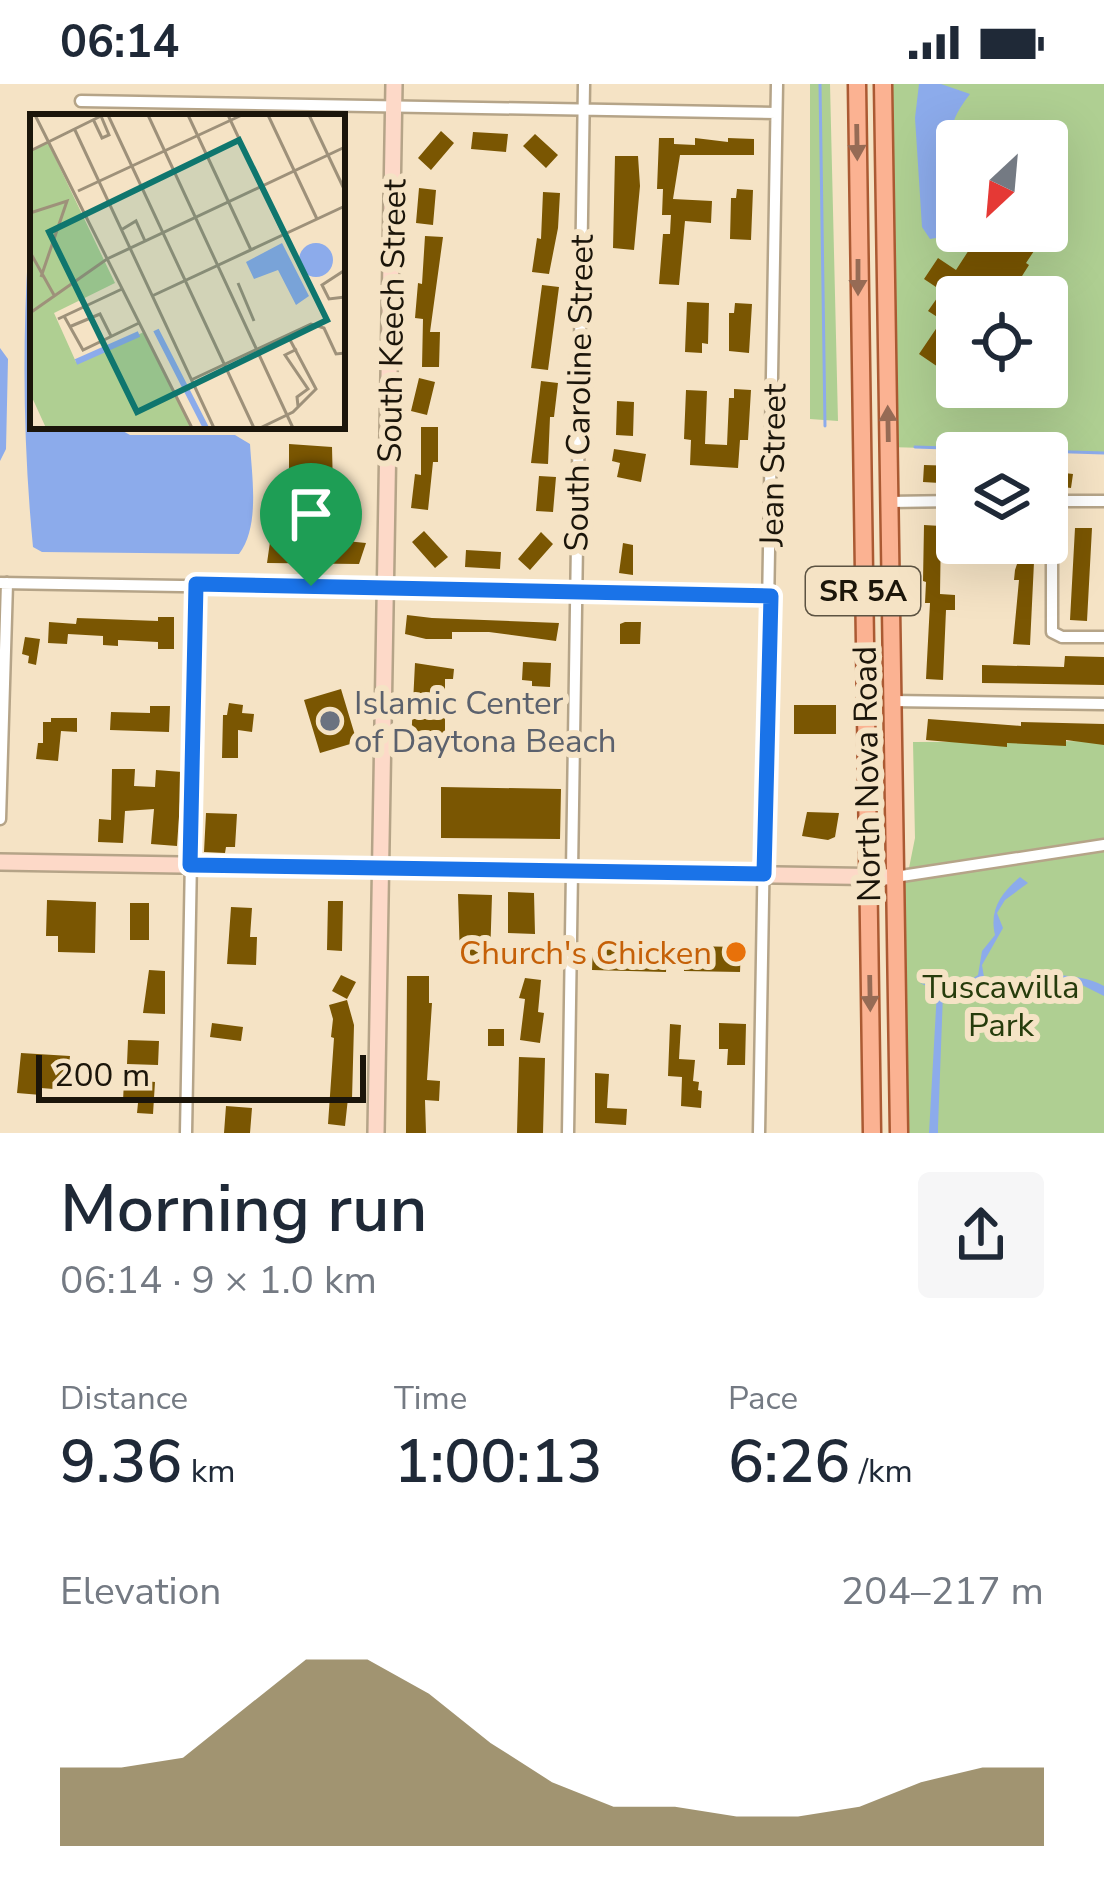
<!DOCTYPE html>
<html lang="en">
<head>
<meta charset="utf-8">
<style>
	body { margin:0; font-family:"Nunito Sans",sans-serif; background:#f6f6f7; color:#1f2937; height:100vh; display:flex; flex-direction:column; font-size:45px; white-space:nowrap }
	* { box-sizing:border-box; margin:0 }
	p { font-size:39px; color:#747a83 }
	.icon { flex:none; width:66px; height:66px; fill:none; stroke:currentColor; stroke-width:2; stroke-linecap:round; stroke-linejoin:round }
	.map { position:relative; height:1049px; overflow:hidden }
	.panel { display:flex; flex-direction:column; background:#fff; flex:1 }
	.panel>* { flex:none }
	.needle { width:78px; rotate:206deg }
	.fabs { position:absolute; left:936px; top:36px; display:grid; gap:24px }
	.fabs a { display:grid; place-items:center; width:132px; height:132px; border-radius:12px; background:#fff; box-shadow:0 12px 48px #0002; font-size:60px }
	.scale { position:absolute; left:36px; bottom:30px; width:330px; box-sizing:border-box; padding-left:12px; border:6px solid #1b150a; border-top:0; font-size:33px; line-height:42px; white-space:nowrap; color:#1b150a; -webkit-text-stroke:9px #f5e3c5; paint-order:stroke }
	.pin { position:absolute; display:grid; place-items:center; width:102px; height:102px; color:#fff; margin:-123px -51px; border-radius:50% 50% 50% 0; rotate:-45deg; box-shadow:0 0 12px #0007 }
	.pin .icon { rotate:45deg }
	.round { display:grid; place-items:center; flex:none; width:126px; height:126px; border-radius:12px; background:#f6f6f7 }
	.overview { display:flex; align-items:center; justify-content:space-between; height:204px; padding:0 60px }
	h1 { font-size:66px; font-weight:600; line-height:90px }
	.figures { display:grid; grid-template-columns:repeat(3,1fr); gap:18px; height:204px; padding:12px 60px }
	.figures div { display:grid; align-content:center }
	.figures b { font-size:60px; font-weight:600 }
	.figures small { font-size:33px; font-weight:400 }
	.figures p { font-size:33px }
	.chart { height:336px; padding:24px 60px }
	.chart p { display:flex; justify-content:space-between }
	.chart svg { width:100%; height:216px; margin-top:12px; fill:#7a6736; opacity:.7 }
	.status { display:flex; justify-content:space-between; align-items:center; height:84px; padding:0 60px; background:#fff; direction:ltr }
	.status svg { height:33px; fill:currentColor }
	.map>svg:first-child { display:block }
	.green { fill:#afcf92; fill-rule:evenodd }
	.water { fill:#8cabeb }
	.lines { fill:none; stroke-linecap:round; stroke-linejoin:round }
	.stream { stroke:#8cabeb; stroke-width:3 }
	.building { fill:#7a5602 }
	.street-casing { stroke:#b5a488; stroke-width:15 }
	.secondary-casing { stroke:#b5a488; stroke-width:20 }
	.primary-casing { stroke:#ab5a33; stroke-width:21 }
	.street { stroke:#fff; stroke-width:10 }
	.secondary { stroke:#fdd9c8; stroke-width:15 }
	.primary { stroke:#fbb292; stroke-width:16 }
	.oneway { fill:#966b55 }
	.route-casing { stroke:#fff; stroke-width:24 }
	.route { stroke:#1a73e8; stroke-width:15 }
	.worship-dot { fill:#6b7280; stroke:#f5e3c5; stroke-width:4.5 }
	.food-dot { fill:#e8710a; stroke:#f5e3c5; stroke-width:4.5 }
	.labels { text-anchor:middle; stroke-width:12; stroke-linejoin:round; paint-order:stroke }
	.shield { fill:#f5e3c5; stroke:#5c5342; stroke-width:3 }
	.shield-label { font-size:30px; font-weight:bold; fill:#1b150a }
	.street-label { font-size:33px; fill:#1b150a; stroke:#f5e3c5 }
	.worship-label { font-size:33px; fill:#5b616d; stroke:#f5e3c5; text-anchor:start }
	.food-label { font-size:33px; fill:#c56008; stroke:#f5e3c5; text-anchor:end }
	.park-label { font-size:33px; fill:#263c0c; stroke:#f5e3c5 }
	.inset-river { fill:none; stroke:#8cabeb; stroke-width:6 }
	.inset-road { fill:none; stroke:#9e917a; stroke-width:3 }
	.view { fill:#0f766e; fill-opacity:0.15; stroke:#0f766e; stroke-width:6 }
	.inset-edge { fill:none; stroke:#1b150a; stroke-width:6 }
</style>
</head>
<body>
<div class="status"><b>06:14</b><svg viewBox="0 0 49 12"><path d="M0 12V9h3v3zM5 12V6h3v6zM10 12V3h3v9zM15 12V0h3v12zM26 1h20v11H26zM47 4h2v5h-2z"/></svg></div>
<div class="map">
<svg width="1104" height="1049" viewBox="0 0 1104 1049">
	<rect width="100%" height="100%" fill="#f5e3c5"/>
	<path class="green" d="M810,0h20l8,337 -28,-2z
		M883,0h221v369l-216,-6zM957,57h90v90h-90zM957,213h90v90h-90z
		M1104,657v98l-195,29 6,-30 -2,-96z
		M1104,761v288h-205l-4,-256z"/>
	<path class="water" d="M919,0h22l29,10c-27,35 -15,37 -13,74 1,21 -1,40 0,61l-9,7 -18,3 -8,-12 -7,-109z
		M33,151v191h81l16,9h105l15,9c2,33 10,83 -11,110l-197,-2 -9,-5c-10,-104 -11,-205 -4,-310z
		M0,264l8,11 -2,90 -6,12z
		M1020,793l8,6 -23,17 -8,13 6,15 -21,37 2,12c40,8 76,-13 120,9v10l-26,-13 -39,-2 -31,6 -31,-1 -34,8 -5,133v6h-9l8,-142 -17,-8c25,5 36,8 58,-8l4,-24 13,-16c-6,-25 6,-42 25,-58z"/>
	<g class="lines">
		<path class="stream" d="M820,0l5,342
			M915,363l189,6"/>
	</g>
	<path class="building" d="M441,47l13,12 -23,27 -13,-12z
		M473,48l35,2 -2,18 -35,-3z
		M535,50l23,21 -12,13 -23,-22z
		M659,54h15v6l21,1v-7l33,4v-4l26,1v16h-74l-7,44 39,2 -1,22 -26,-2 -6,64 -20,-1 4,-50h7l1,-19h-9l1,-26h-6z
		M615,72h23l2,30 -6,64 -21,-2z
		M419,104l17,2 -3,35 -17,-2z
		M737,105l16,1 -2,50 -21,-1 1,-41h5z
		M543,108l17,1 -2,35 -9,46 -17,-2 5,-34 4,1z
		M1000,147l34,20 -8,12 3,2 -14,22 -4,-2 -8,12h-46v77l-14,-9 -2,4 -22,-15 23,-34 -14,-9 14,-20 -18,-12 14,-21 18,12 22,-34 13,9z
		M425,152l18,1 -13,95h10l-1,35h-17l1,-48 -8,-1 3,-35 4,1z
		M542,201l17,2 -11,83 -17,-2z
		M687,218l22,1 -1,41 -6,-1v10l-17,-1z
		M735,219l17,1 -3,49 -20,-2v-38h5z
		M419,294l16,4 -8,33 -16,-4z
		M541,297l17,2 -4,34h-4l-2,47 -17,-1z
		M734,305l17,1 -3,50h-8l-2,28 -48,-3 1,-25 -7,-1 2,-49 21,1 -2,53 22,1 2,-47h5z
		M617,317l17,1 -1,34 -17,-1z
		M421,343h17v35h-5l-5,48 -17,-2 4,-34 6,1z
		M289,360l43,3 1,42 -44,-1z
		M614,365l32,5 -5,28 -24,-5 3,-14 -8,-2z
		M924,381l33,1v18l-34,-2z
		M1048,387l25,3 -2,14 -24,-3z
		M539,392l17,1 -3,35 -17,-1z
		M924,441l17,1 -1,68 15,1v15h-9l-3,70 -17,-1 4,-76h-5l1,-21 -3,-1z
		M1075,444h17l-5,93 -17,-1z
		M424,447l24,26 -13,11 -23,-26z
		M541,448l12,12 -23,26 -12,-11z
		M346,457l20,2 -7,21 -92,-1 3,-21 48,4 1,-3 26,1z
		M623,459l10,2v30l-14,-2z
		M466,466l35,2 -1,17 -35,-2z
		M1018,477l16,1 -4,83 -17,-1 6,-64h-5l1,-10z
		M407,531l25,3 127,5 -3,18 -67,-9h-37v7h-26l-21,-5z
		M158,533h16v32h-16v-7l-40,-2v6l-15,-1v-9l-35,-2 -1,10 -19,-1 1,-21 27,2 1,-6 81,3z
		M625,538h16l-1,22h-20v-20z
		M25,553l15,2 -4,26 -8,-2 1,-7 -7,-2z
		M1065,572l39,1v28l-122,-2v-18l82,2z
		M523,578l28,1 -1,24 -18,-1v-5l-10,-1z
		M415,579l39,6 -1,10h-8v65l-15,-1 -1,9 -14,-1v-8h-4z
		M341,605l16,53 -37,11 -16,-53z
		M229,619l14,2 -1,8 12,1 -2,18 -14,-2v28h-16l1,-43h4z
		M794,621h42v29h-42z
		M150,622h20l-1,26 -59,-2 1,-18 39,1z
		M51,634h26v14l-16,-1 -3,30 -22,-2 2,-16h5v-21h8z
		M928,635l93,7v-4l83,2v21l-38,-5v6l-59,-3v4l-81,-7z
		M112,685h23l-1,17 21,1 1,-17 26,2 -5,74 -26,-2 3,-35 -29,2 -2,32 -25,-1 1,-23 12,1z
		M441,703l120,2 -1,50 -119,-1z
		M807,728l32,1 -4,24 -7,3 -26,-4z
		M206,729l31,1 -2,33h-9l-1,6 -21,-1z
		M508,808l26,1 1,41 -27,-1z
		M458,810l34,1 -2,64h-30z
		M47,816l49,2 -1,51 -37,-1v-16h-12z
		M328,817h15l-1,50 -15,-1z
		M130,819h19v37h-19z
		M231,823l21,1 -2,29h7l-1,28 -29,-1z
		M593,862l74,2 -1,24 -74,-2z
		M684,862l57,1 -1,25 -56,-1z
		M149,886l16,1v43l-22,-1z
		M341,891l15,7 -9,17 -15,-8z
		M407,892h22v27h3l-5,77 13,1 -1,20 -14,-1 1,33h-20z
		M525,894l16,2 -3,32 6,1 -4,30 -20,-3 5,-41 -6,-1z
		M347,916l7,25 -2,74 -4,-1 -3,28 -17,-2 6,-86 -3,-1 2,-18 -4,-14z
		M212,939l31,4 -2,14 -31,-4z
		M719,939l27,1 -1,41h-18l1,-16h-9z
		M670,940l11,1 -2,34 16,1 -2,21 6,1 -1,8 4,1 -1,17 -20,-2 1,-29 -14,-1z
		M488,945h16v17h-16z
		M128,956l31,1 -1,24 -31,-1z
		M21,969l49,3 -4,34 -25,-2v7l-24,-2z
		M519,973l26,1 -2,75h-26z
		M595,989l14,1 -2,34 20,1 -1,16 -31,-2z
		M124,995l31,3 -2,32 -16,-1 1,-10 -15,-1z
		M226,1022l26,2 -2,25h-26z"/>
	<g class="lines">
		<g class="street-casing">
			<path id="street" d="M81,17l695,12
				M1047,417h57
				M1052,417v131l10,5h42
				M889,418l68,-1
				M0,499l771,13
				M891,617l213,3
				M0,735l7,-236
				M895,793l209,-32
				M186,1049l10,-549
				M568,1049l16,-1049
				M759,1049l18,-1049"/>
		</g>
		<g class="secondary-casing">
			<path id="secondary" d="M0,778l895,15
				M376,1049l18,-1049"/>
		</g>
		<g class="primary-casing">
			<path id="primary" d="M857,0l15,1049
				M883,0l16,1049"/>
		</g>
		<use href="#street" class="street"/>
		<use href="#secondary" class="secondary"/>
		<use href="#primary" class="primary"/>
	</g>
	<defs><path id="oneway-solid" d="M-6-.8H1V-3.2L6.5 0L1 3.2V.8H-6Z" transform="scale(3)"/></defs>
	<g class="oneway">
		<use href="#oneway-solid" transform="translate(857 58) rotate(89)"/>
		<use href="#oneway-solid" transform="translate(858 193) rotate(90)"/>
		<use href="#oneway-solid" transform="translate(888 340) rotate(-91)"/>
		<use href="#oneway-solid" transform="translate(870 909) rotate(89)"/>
	</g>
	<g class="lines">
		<g class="route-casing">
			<path id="route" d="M196,500l575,12 -7,278 -574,-9z"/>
		</g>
		<use href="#route" class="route"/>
	</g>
	<circle class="worship-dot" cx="330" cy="637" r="12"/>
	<circle class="food-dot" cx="736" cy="868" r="12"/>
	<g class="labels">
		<rect class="shield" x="806" y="483" width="114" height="48" rx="9"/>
		<g class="shield-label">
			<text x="863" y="517">SR 5A</text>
		</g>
		<g class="street-label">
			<text transform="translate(391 237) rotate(-89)" y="12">South Keech Street</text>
			<text transform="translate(578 309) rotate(-89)" y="12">South Caroline Street</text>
			<text transform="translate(772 381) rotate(-89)" y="12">Jean Street</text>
			<text transform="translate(866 690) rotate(-91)" y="12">North Nova Road</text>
		</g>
		<g class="worship-label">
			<text x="354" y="630">Islamic Center<tspan x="354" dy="38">of Daytona Beach</tspan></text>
		</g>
		<g class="food-label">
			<text x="712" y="880">Church's Chicken</text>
		</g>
		<g class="park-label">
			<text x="1001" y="914">Tuscawilla<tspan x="1001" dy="38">Park</tspan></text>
		</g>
	</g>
	<g transform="translate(30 30)">
		<rect width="315" height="315" fill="#f5e3c5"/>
		<path d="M18,29l67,140 -61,30 22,49 68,-30 48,96h-146l-16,-35v-242z" fill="#afcf92"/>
		<path d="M252,129l27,53 -13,9 -18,-35 -24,9 -8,-17zM269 146a17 17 0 1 1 34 0a17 17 0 1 1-34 0Z" fill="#8cabeb"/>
		<path class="inset-river" d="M126,216l50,98M46,248l63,-28"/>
		<path class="inset-road" d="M5,1l157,313M78,1l146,313M118,1l145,313M158,1l63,135M198,1l56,120M238,1l49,104M279,1l36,76M63,5l9,19 7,-3 -8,-19M44,14l140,300M0,37l73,-36M48,77l164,-76M0,99l37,-12 -26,76M91,116l15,-9 9,20M0,138l24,43M315,156l-23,15 7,14 16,-2M208,169l16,38M122,182l193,-90M0,199l77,-54 238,-112M34,202l19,34 56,-27M28,205l64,-30M39,213l31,-13 11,22M267,235l-12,6 23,34 -11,8 1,9M161,266l120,-56 13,4 12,26 9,-1M230,314l33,-16 23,-23 -28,-53"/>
		<path class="view" d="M209,26l88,180 -190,92 -88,-180z"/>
		<rect width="315" height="315" class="inset-edge"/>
	</g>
</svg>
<div class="fabs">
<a><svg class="needle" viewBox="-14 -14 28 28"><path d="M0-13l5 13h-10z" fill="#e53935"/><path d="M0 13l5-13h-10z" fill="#747a83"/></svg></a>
<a><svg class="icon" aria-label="locate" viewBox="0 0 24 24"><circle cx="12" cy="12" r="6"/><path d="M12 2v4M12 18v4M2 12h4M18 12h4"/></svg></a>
<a><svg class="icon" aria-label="layers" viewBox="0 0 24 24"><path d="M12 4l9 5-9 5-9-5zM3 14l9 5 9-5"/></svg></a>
</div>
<div class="scale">200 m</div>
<div class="pin" style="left:311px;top:502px;background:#1e9e55"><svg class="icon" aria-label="arrive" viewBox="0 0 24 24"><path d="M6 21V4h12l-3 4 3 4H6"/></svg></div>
</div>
<section class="panel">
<div class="overview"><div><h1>Morning run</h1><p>06:14 · 9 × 1.0 km</p></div><a class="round"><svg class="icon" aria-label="share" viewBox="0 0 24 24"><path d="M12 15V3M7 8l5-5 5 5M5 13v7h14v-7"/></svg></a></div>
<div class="figures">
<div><p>Distance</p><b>9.36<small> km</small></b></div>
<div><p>Time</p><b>1:00:13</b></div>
<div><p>Pace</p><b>6:26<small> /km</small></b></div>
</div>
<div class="chart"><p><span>Elevation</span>204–217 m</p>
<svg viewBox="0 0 160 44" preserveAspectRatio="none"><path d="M0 44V28L10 28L20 26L30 16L40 6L50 6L60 13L70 23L80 31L90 36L100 36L110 38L120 38L130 36L140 31L150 28L160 28V44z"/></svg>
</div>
</section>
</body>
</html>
